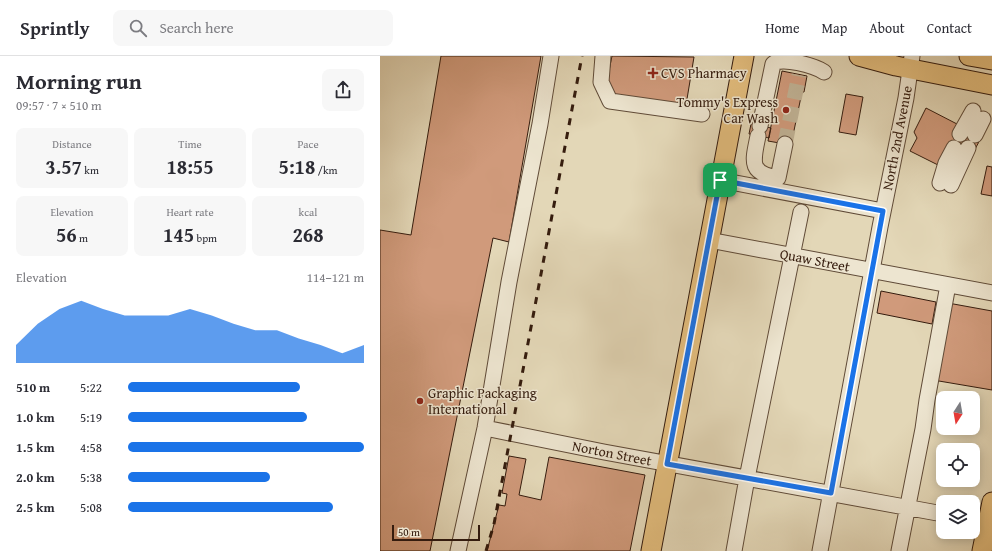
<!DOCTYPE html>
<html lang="en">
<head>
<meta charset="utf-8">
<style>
	body { margin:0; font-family:"Gentium Book Plus",serif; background:#f7f7f7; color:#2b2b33; height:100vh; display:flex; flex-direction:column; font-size:15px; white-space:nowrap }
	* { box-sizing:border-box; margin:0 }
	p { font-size:13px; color:#7c7c81 }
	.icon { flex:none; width:22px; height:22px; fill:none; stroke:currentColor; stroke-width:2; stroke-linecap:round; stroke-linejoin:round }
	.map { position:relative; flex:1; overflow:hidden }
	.panel { display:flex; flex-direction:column; background:#fff; width:380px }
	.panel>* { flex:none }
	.needle { width:26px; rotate:191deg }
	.buttons { position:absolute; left:556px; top:335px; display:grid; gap:8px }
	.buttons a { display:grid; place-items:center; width:44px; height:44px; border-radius:8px; background:#fff; box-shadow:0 2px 10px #0003; font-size:20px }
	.scale { position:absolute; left:12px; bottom:10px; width:88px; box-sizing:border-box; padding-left:4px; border:2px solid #351c0e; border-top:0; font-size:11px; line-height:14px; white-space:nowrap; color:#351c0e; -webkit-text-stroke:3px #ede5d0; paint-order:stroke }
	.pin { position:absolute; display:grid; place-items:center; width:34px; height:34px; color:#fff; margin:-17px; border-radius:8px; box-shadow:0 2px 6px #0006 }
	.round { display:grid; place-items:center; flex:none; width:42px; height:42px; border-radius:8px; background:#f7f7f7 }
	.headline { display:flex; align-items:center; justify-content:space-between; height:68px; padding:0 16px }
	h1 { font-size:22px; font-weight:700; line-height:30px }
	.figures { display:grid; grid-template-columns:repeat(3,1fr); gap:6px; height:68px; padding:4px 16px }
	.figures div { display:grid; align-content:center; border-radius:8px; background:#f7f7f7; text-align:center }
	.figures b { font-size:20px; font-weight:700 }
	.figures small { font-size:11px; font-weight:400 }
	.figures p { font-size:11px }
	.chart { height:112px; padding:8px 16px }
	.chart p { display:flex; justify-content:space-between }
	.chart svg { width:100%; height:72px; margin-top:4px; fill:#1a73e8; opacity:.7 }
	ul { padding:0 16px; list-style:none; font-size:13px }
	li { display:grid; grid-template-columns:64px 48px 1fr; align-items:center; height:30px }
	li i { height:10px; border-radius:5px; background:#1a73e8 }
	header { display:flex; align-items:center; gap:24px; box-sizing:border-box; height:56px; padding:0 20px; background:#fff; border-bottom:1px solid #e1e1e2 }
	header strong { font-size:19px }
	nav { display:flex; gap:22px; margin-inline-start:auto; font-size:14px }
	.search { width:280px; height:36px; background:#f7f7f7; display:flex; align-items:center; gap:10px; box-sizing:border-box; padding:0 14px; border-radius:8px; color:#7c7c81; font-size:15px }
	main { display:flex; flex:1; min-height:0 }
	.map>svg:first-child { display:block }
	.building { fill:#d09a7b; stroke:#351c0e }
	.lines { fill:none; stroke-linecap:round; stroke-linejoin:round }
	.minor-tunnel { stroke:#c0b295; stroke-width:15; stroke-dasharray:15 8; stroke-linecap:butt }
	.minor-casing { stroke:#604b38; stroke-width:17 }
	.major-casing { stroke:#351c0e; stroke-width:21 }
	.minor { stroke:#ede5d0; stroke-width:15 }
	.major { stroke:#e2bc7c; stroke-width:19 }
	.rail { stroke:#351c0e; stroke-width:3; stroke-dasharray:7 7; stroke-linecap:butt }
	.route-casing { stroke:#fff; stroke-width:8 }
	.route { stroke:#1a73e8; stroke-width:5 }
	.poi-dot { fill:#8f2418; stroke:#ede5d0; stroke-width:1.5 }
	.labels { text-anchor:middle; stroke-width:3; stroke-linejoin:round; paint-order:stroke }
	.poi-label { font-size:14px; fill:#351c0e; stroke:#ede5d0; text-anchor:start }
	.street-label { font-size:14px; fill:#351c0e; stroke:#ede5d0 }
</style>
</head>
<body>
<header>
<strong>Sprintly</strong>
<div class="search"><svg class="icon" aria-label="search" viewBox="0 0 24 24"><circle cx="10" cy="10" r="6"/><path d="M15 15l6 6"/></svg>Search here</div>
<nav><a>Home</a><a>Map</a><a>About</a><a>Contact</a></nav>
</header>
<main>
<section class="panel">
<div class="headline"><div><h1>Morning run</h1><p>09:57 · 7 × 510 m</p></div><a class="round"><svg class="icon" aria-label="share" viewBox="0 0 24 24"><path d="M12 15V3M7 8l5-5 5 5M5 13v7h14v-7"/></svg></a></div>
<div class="figures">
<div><p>Distance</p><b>3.57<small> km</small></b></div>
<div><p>Time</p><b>18:55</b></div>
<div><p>Pace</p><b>5:18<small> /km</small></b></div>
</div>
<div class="figures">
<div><p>Elevation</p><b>56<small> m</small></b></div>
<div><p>Heart rate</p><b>145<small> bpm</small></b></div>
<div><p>kcal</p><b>268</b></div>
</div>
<div class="chart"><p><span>Elevation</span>114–121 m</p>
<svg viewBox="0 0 160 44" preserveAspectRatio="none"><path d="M0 44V33L10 20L20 11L30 6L40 11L50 15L60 15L70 15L80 11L90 15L100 20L110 24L120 24L130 29L140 33L150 38L160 33V44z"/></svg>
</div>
<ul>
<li><b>510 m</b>5:22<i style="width:73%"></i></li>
<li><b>1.0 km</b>5:19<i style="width:76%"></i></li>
<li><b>1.5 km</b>4:58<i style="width:100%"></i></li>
<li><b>2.0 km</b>5:38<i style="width:60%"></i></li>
<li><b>2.5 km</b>5:08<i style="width:87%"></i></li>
</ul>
</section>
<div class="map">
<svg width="612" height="495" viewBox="0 0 612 495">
	<rect width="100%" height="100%" fill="#e3d7b7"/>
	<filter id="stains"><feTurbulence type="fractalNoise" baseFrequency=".005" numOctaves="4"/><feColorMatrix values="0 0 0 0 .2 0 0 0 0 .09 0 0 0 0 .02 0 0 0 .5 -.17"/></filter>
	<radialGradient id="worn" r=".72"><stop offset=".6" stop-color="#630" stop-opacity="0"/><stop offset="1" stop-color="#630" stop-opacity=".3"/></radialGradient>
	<path class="building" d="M61,0h100l-32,186 -16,-4 -63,313h-50v-321l31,5z
		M232,0l82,1 -9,54 -68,-14 -10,-16z
		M402,15l25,5 -3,16h-2l-11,53 -23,-4z
		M466,38l17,3 -7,38 -17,-3z
		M546,52l31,16 -4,7 12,6 3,-6 13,7 -7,13 -36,14 -28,-14 7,-13 -3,-6z
		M371,68l20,4 -2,10 -20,-4z
		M607,110l5,1v29l-11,-2z
		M501,235l55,11 -4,22 -55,-11z
		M568,247l44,8v79l-59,-10z
		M129,400l17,3 -7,36 22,5 8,-43 96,18 -15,76h-143l12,-46 6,1 2,-12 -5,-1z"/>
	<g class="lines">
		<path class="minor-tunnel" d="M405,88l14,-69"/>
		<g class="minor-casing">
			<path id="minor" d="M223,0l-2,26 9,19 92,13
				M380,70l13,-62c8,-8 42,2 51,8
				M580,78l13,-23
				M595,79l8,-16
				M378,80c-5,25 -10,37 20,42l7,-34
				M340,124l163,31
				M560,127l6,-20 8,-15
				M571,129l17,-37
				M329,184l283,53
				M105,372l119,24 339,62
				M593,464l19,3
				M78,495l27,-123 24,-146 31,-158 11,-68
				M354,495l13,-73 54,-266
				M440,495l60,-324 26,-129 6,-42
				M519,495l24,-122 4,-29 21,-115"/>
		</g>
		<g class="major-casing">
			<path id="major" d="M479,0l37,10 96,19
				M589,0l23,4
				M271,495l93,-495
				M602,495l10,-49"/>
		</g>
		<use href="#minor" class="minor"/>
		<use href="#major" class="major"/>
		<path class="rail" d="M106,495l8,-27 88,-468"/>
	</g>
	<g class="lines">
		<g class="route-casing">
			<path id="route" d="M340,124l163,31 -52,282 -164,-29z"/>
		</g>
		<use href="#route" class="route"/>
	</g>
	<g class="poi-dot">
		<path d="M271 11h4v4h4v4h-4v4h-4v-4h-4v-4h4z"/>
		<circle cx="406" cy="54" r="4"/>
		<circle cx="40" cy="345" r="4"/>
	</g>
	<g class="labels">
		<g class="poi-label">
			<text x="281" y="22">CVS Pharmacy</text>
			<text x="398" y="51" text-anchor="end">Tommy's Express<tspan x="398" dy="16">Car Wash</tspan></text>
			<text x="48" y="342">Graphic Packaging<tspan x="48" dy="16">International</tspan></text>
		</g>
		<g class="street-label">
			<text transform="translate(517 82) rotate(-79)" y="5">North 2nd Avenue</text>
			<text transform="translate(435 204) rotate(11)" y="5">Quaw Street</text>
			<text transform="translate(232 397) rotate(11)" y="5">Norton Street</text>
		</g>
	</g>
	<rect width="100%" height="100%" filter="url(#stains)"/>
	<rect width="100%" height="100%" fill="url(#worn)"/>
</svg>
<div class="buttons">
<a><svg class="needle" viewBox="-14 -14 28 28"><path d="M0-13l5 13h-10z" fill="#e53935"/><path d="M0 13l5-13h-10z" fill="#7c7c81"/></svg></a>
<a><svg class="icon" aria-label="locate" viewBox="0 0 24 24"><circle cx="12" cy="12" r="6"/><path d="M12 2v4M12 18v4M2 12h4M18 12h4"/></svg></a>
<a><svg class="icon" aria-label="layers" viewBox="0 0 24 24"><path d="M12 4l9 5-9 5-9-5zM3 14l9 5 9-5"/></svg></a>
</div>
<div class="scale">50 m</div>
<div class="pin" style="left:340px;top:124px;background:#1e9e55"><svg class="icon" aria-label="arrive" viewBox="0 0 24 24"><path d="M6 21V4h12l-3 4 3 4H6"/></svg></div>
</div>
</main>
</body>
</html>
